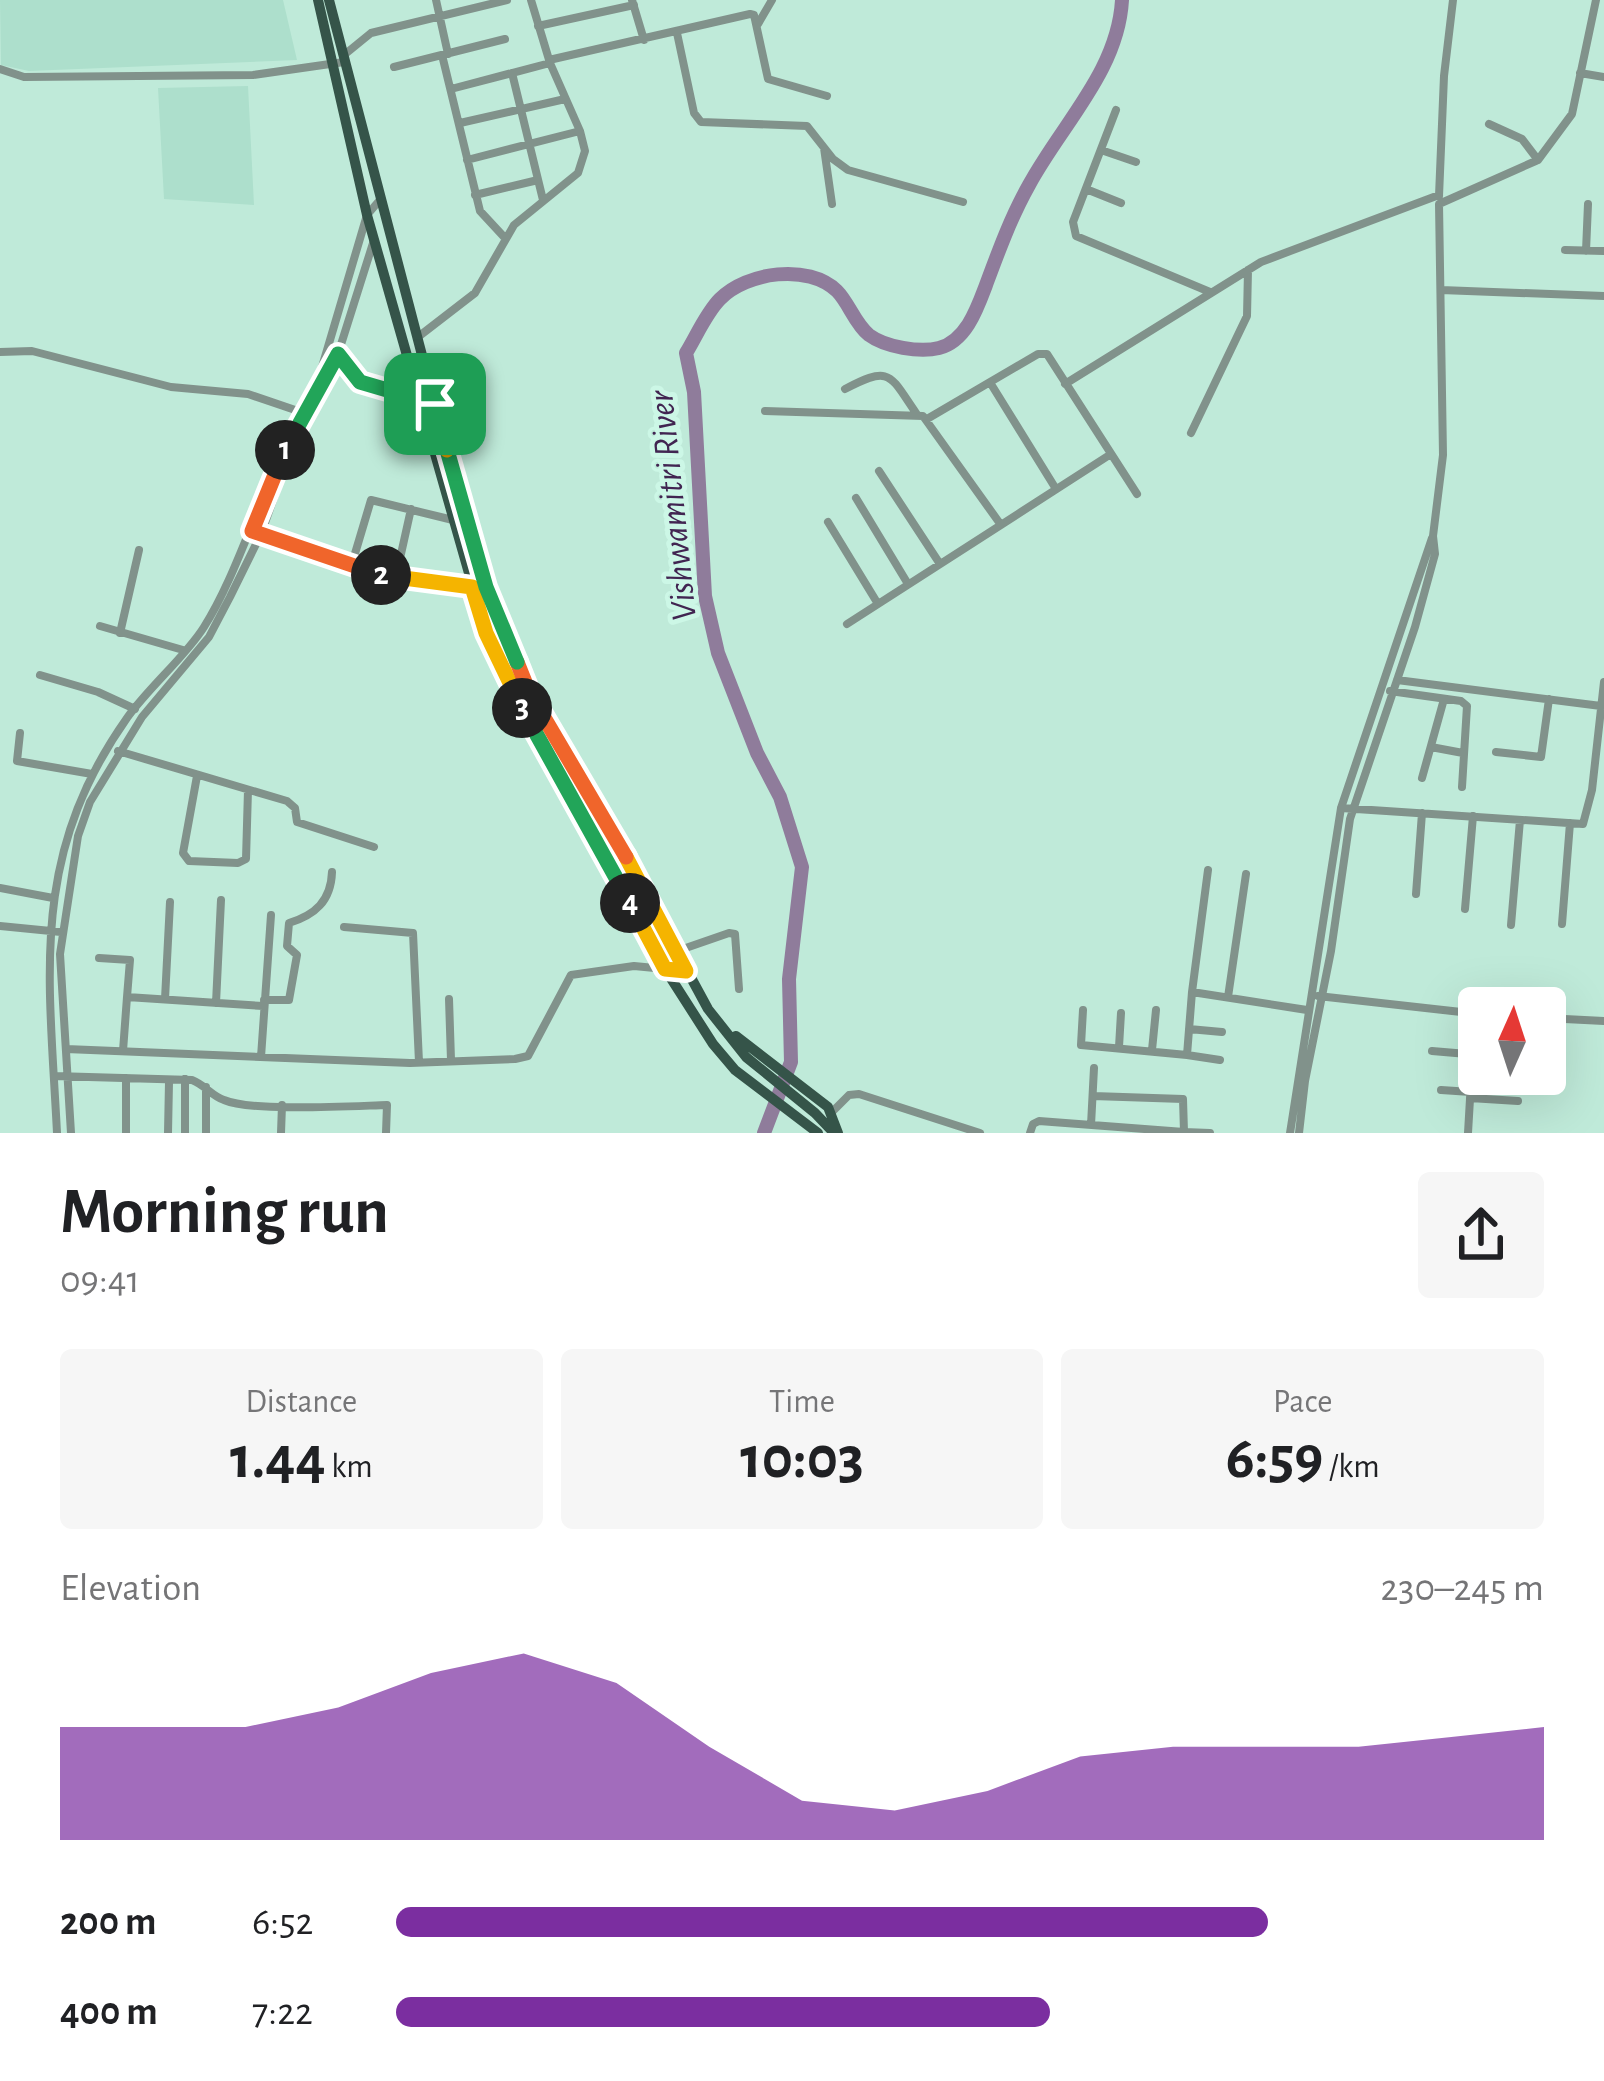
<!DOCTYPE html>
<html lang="en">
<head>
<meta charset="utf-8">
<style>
	body { margin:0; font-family:"Alegreya Sans",sans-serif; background:#f6f6f6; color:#202124; height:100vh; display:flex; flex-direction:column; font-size:45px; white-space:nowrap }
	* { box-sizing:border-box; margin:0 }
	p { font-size:39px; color:#757577 }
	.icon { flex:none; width:66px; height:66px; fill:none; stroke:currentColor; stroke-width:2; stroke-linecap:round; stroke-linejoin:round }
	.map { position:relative; height:1133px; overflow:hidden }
	.details { display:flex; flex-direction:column; background:#fff; flex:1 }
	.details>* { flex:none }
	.needle { width:78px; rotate:3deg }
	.controls { position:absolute; left:1458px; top:987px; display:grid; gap:24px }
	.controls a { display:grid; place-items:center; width:108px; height:108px; border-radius:12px; background:#fff; box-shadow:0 12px 48px #0002; font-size:60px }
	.pin { position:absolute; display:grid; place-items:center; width:102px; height:102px; color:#fff; margin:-51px; border-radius:24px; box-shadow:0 6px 18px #0006 }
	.km { position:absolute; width:60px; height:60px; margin:-30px; border-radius:50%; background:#222; color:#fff; font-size:33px; line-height:60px; text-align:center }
	.round { display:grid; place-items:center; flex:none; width:126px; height:126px; border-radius:12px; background:#f6f6f6 }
	.head { display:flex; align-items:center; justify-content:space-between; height:204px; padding:0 60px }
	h1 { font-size:66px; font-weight:700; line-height:90px }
	.metrics { display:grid; grid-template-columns:repeat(3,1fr); gap:18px; height:204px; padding:12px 60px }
	.metrics div { display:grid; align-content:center; border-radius:12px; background:#f6f6f6; text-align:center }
	.metrics b { font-size:60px; font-weight:700 }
	.metrics small { font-size:33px; font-weight:400 }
	.metrics p { font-size:33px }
	.chart { height:336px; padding:24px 60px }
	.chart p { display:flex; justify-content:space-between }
	.chart svg { width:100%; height:216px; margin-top:12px; fill:#7b2ea0; opacity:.7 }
	ul { padding:0 60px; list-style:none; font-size:39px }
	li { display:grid; grid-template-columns:192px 144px 1fr; align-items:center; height:90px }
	li i { height:30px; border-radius:15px; background:#7b2ea0 }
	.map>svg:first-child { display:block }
	.built { fill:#addfcc }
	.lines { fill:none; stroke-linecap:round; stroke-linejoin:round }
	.river { stroke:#8f7c9b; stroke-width:14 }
	.minor { stroke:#81928b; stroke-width:8 }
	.primary { stroke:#355449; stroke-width:10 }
	.split-1-casing { stroke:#fff; stroke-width:24 }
	.split-2-casing { stroke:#fff; stroke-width:24 }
	.split-3-casing { stroke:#fff; stroke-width:24 }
	.split-4-casing { stroke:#fff; stroke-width:24 }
	.split-5-casing { stroke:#fff; stroke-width:24 }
	.split-6-casing { stroke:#fff; stroke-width:24 }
	.split-7-casing { stroke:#fff; stroke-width:24 }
	.split-8-casing { stroke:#fff; stroke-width:24 }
	.split-1 { stroke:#22a559; stroke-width:15 }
	.split-2 { stroke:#f0652b; stroke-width:15 }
	.split-3 { stroke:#f5b400; stroke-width:15 }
	.split-4 { stroke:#22a559; stroke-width:15 }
	.split-5 { stroke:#f5b400; stroke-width:15 }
	.split-6 { stroke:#f0652b; stroke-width:15 }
	.split-7 { stroke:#22a559; stroke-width:15 }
	.split-8 { stroke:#f5b400; stroke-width:15 }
	.labels { text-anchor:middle; stroke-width:10; stroke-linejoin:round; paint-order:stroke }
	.water-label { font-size:36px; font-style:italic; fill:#412551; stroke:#ccf7e6 }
</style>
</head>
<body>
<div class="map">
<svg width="1604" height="1133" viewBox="0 0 1604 1133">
	<rect width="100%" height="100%" fill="#bfead9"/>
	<path class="built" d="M0,0h283l14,60 -268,11 -28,-6z
		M248,86l6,119 -90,-6 -6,-111z"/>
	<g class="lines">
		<path class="river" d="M764,1133l27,-71 -2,-83 13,-112 -22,-70 -23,-44 -39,-100 -13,-57 -11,-204 -8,-39c10,-16 20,-40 34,-54 27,-27 88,-36 117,-8 12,12 18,33 32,44 16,12 51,18 70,13 27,-7 38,-39 47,-63 13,-35 25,-68 43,-100 33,-61 89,-114 93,-185"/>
		<path class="minor" d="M436,0l12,54
			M632,0l12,40
			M758,24l14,-24
			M538,26l96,-21
			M677,33l17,80 7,9 106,4 26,33 15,11 115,32
			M344,55l27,-22 136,-33
			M442,55l38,156 25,27
			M549,60l201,-46 4,1 14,64 59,17
			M394,67l111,-28
			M0,69l24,8 229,-2 91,-13
			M512,73l31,127
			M1580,73l24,4
			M451,89l99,-26
			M1116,110l-43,112 3,14 134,56
			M460,123l105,-24
			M1489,124l33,15 16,21
			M824,148l8,56
			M1101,150l35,12
			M467,160l113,-29
			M1086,189l35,14
			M475,195l63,-15
			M1439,196l5,-120 9,-76
			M1565,250l39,1
			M1586,251l2,-47
			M1441,290l163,6
			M418,337l57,-44 39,-68 64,-52 7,-22 -5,-20 -30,-68 -19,-63
			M0,352l32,-1 139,36 77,7 56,19
			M338,354l22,28 62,19
			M317,384l50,-169 12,-14
			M991,384l65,105
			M1065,384l196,-122 178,-67
			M845,389c46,-24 44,-15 71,24
			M765,411l158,5 78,109
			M927,419l111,-65h9l90,140
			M1191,433l56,-117 1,-46
			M879,471l61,93
			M856,498l52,86
			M828,522l50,82
			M259,534c71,25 140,53 217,53
			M399,563l12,-54
			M351,567l20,-67 82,20
			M847,624l264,-170
			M100,626l83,24
			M120,633l19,-83
			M40,675l58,17 37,17
			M1397,680l204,26
			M1390,691l71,10 6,5 -5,81
			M20,733l-3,28 75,13
			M1431,747l32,6
			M118,751l169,50 8,7 2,14 77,25
			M1496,752l45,5 8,-58
			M197,776l-14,77 6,8 49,2 8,-4 2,-69
			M1422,778l22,-79
			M1341,808l242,16 9,-34 12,-108
			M1208,870l-16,122 115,18
			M0,888l53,10
			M1416,894l6,-81
			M1465,909l8,-93
			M1562,924l8,-101
			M1511,925l9,-105
			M0,926l61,6
			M344,927l69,6 6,129
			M677,951l52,-18 6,1 4,55
			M99,958l31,2 -3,37 136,9
			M1318,996l161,18
			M1228,997l18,-123
			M165,999l5,-97
			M449,999l2,61
			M264,1000h25l8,-45 -10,-9 2,-23c26,-8 42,-22 43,-51
			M216,1003l5,-103
			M1083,1010l-2,35 106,10 5,-63
			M1545,1018l59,3
			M1189,1029l33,3
			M1119,1047l2,-34
			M66,1049l344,14 105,-4 13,-3 43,-81 63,-9 52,5
			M1152,1050l4,-40
			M123,1051l4,-54
			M1432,1051l47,4
			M1187,1055l33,5
			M261,1057l10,-142
			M54,1076l138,4c13,5 20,16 32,20 27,12 129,6 163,5l-1,28
			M126,1078v55
			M185,1079v54
			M206,1087v46
			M1441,1090l30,2
			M1470,1098l48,3
			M832,1112l17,-17 10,-1 121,39
			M1091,1125l3,-57
			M1184,1132l26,1
			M57,1133c-8,-159 -28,-276 70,-415 22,-31 59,-62 77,-91 36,-57 55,-135 90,-191
			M71,1133l-11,-179 18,-118 12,-34 52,-85 67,-80 21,-40 31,-63 43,-121 34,-59 36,-114
			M168,1133l1,-51
			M281,1133l1,-28
			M1030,1133l3,-9 6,-3 145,11 -1,-33 -90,-3
			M1290,1133l51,-325 91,-270
			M1299,1133l6,-52 26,-130 19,-132 65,-192 20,-73 -2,-18 10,-81 -4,-251 99,-44 34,-46 24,-114
			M1468,1133l7,-119"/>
		<path class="primary" d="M318,0l49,215 119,418 43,89 57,97 79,150 48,75 22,26 83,63
			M329,0l122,466 35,121 43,105 89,151 90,166 38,48 69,56 19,20
			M736,1036l92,71 10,26"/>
	</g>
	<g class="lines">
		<g class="split-1-casing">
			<path id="split-1" d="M285,450l53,-96 22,28 75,22"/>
		</g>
		<g class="split-2-casing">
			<path id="split-2" d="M285,450l-33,81 129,44"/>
		</g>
		<g class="split-3-casing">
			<path id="split-3" d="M381,575l91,12 14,46 36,75"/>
		</g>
		<g class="split-4-casing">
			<path id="split-4" d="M522,708l108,195"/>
		</g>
		<g class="split-5-casing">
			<path id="split-5" d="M626,857l60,114 -21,-2 -35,-66"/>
		</g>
		<g class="split-6-casing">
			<path id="split-6" d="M517,662l12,30 97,165"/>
		</g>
		<g class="split-7-casing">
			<path id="split-7" d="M447,450l39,137 31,75"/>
		</g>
		<g class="split-8-casing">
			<path id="split-8" d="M435,404l12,46"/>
		</g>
		<use href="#split-1" class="split-1"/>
		<use href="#split-2" class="split-2"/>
		<use href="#split-3" class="split-3"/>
		<use href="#split-4" class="split-4"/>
		<use href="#split-5" class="split-5"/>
		<use href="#split-6" class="split-6"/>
		<use href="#split-7" class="split-7"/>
		<use href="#split-8" class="split-8"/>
	</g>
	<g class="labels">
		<g class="water-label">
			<text transform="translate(671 506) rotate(-96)" y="13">Vishwamitri River</text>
		</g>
	</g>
</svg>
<div class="controls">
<a><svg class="needle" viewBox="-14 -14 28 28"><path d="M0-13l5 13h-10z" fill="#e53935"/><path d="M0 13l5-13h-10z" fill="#757577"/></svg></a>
</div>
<div class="pin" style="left:435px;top:404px;background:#1e9e55"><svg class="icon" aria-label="arrive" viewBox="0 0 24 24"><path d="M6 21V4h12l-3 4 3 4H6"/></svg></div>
<b class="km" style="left:285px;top:450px">1</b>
<b class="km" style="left:381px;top:575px">2</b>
<b class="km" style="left:522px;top:708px">3</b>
<b class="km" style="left:630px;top:903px">4</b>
</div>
<section class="details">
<div class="head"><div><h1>Morning run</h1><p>09:41</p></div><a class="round"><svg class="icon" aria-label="share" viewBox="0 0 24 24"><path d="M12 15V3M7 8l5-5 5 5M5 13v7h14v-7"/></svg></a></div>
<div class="metrics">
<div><p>Distance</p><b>1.44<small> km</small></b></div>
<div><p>Time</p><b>10:03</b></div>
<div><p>Pace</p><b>6:59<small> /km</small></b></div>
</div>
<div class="chart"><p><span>Elevation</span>230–245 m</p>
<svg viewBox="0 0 160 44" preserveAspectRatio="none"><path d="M0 44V21L10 21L20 21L30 17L40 10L50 6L60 12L70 25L80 36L90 38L100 34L110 27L120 25L130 25L140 25L150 23L160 21V44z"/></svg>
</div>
<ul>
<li><b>200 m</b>6:52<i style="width:76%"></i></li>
<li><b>400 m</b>7:22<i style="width:57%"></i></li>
</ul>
</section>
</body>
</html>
